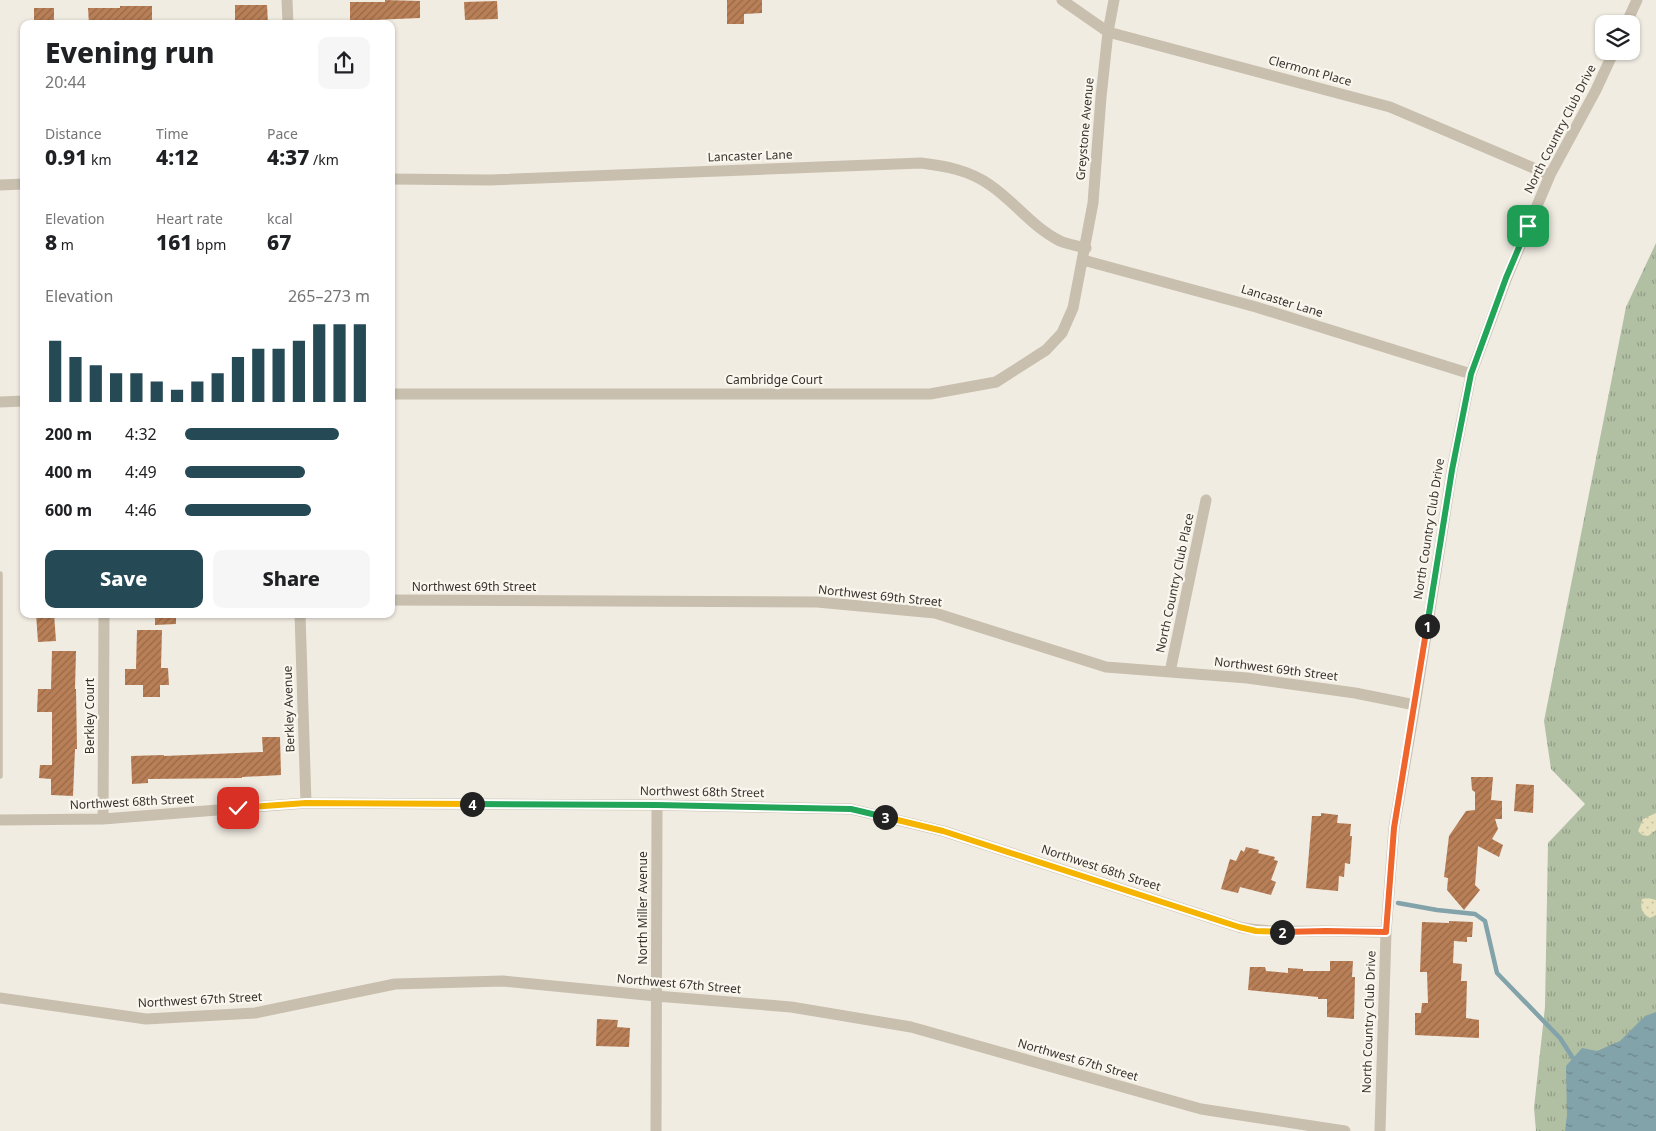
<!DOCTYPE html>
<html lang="en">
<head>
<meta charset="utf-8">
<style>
	body { margin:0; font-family:"Noto Sans",sans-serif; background:#f6f6f6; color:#202124; height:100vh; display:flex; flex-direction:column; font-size:19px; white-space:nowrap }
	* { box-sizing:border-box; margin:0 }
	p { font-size:16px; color:#757577 }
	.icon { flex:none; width:28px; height:28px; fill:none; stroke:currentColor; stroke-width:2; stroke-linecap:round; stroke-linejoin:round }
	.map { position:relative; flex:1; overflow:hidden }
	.sheet { position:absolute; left:20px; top:20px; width:375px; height:598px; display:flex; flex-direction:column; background:#fff; border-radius:10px; box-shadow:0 1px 4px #0004 }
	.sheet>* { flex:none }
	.controls { position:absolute; left:1595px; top:15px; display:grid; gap:10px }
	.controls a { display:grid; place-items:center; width:45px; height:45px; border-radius:10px; background:#fff; box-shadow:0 1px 4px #0004; font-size:25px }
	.pin { position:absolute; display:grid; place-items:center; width:42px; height:42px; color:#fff; margin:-21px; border-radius:10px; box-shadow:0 2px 8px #0006 }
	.km { position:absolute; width:25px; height:25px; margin:-12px; border-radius:50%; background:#222; color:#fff; font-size:14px; line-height:25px; text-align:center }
	.round { display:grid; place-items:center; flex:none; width:52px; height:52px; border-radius:10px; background:#f6f6f6 }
	.overview { display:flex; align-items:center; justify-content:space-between; height:85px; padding:0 25px }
	h1 { font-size:28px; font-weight:800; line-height:38px }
	.metrics { display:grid; grid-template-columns:repeat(3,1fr); gap:8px; height:85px; padding:5px 25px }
	.metrics div { display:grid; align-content:center }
	.metrics b { font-size:21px; font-weight:800 }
	.metrics small { font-size:14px; font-weight:400 }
	.metrics p { font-size:14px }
	.chart { height:140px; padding:10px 25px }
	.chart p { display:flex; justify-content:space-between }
	.chart svg { width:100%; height:90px; margin-top:5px; stroke:#254a56; stroke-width:6 }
	.button { display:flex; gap:10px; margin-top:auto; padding:10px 25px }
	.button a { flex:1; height:58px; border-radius:10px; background:#254a56; color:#fff; font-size:20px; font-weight:800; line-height:58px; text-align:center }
	.button a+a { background:#f6f6f6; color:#202124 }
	ul { padding:0 25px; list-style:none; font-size:16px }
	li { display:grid; grid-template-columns:80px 60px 1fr; align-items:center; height:38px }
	li i { height:12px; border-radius:6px; background:#254a56 }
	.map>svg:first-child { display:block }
	.grass { fill:url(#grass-tufts) }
	.sand { fill:url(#sand-dots) }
	.water { fill:url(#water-ripples) }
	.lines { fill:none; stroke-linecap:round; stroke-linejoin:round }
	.stream { stroke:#83a3ab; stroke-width:4.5 }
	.building { fill:url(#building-hatch) }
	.service { stroke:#c8bfae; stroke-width:5.5 }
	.minor { stroke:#c8bfae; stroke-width:11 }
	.split-1-casing { stroke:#fff; stroke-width:10 }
	.split-2-casing { stroke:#fff; stroke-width:10 }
	.split-3-casing { stroke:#fff; stroke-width:10 }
	.split-4-casing { stroke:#fff; stroke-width:10 }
	.split-5-casing { stroke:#fff; stroke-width:10 }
	.split-1 { stroke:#22a559; stroke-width:6 }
	.split-2 { stroke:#f0652b; stroke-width:6 }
	.split-3 { stroke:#f5b400; stroke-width:6 }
	.split-4 { stroke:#22a559; stroke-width:6 }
	.split-5 { stroke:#f5b400; stroke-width:6 }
	.labels { text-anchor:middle; stroke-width:4.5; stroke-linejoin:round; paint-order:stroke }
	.street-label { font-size:12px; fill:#38322c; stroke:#f9f6ee }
</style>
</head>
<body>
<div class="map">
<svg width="1656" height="1131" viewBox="0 0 1656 1131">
	<defs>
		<pattern id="grass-tufts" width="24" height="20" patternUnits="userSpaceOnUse" patternTransform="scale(1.25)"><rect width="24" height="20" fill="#b1bfa3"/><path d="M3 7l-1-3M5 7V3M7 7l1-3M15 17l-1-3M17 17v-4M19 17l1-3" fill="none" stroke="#919c85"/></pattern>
		<pattern id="sand-dots" width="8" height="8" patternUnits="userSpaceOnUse" patternTransform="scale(1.25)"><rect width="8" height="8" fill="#e8e1bd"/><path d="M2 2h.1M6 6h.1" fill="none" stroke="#c8c2a3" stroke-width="1.8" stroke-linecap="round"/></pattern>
		<pattern id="water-ripples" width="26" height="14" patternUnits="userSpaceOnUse" patternTransform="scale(1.25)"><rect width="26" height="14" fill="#83a3ab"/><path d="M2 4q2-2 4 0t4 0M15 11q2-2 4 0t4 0" fill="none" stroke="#6c858b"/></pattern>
		<pattern id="building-hatch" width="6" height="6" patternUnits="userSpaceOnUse" patternTransform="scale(1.25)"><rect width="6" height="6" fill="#b97f57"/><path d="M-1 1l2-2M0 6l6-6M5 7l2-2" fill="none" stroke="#976948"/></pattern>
	</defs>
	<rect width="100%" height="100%" fill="#f1ece2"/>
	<path class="grass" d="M1656,243v888h-120l-2,-23 11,-101 3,-164 37,-39 -34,-35 -7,-48 82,-414z"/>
	<path class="sand" d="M1656,813v17l-8,6 -6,-1 -4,-4 5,-12z
		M1648,898l8,2v15l-6,3c-8,-4 -10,-10 -8,-19z"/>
	<path class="water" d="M1656,1012v119h-91l2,-16 -1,-49 16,-18 15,3 23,-10 25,-25z"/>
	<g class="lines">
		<path class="stream" d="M1398,903l39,7 38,4 10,7 12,52 63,65 16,25"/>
	</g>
	<path class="building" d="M385,0l35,1v17l-70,3v-19h35z
		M727,0h35v13l-18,1v10h-17z
		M497,1l1,18 -33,1 -1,-18z
		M235,5h32l1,19h-33z
		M120,6h32v15l-18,1v2h-45l-1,-16h32z
		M34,8h20v16h-20z
		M36,614h18l2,27 -18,1z
		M155,614h21v10l-21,1z
		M137,630h25l-1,38h7l1,17h-9v12h-17v-12h-18v-16h11z
		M52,651h24l-1,38h1l1,60h-2l-2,47 -22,-1v-16l-12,-1 1,-13h12v-53h-15l1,-23h13z
		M262,737h18l1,38 -39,2v1l-94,1v4l-16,1 -1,-28 33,-1v1l99,-4z
		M1471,777h22l-2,23 11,1v18h-7l3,10 -6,10 11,6 -4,12 -21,-11 -3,39 5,5 -16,20 -17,-20 1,-12 -4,-1 5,-41 17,-25 9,-1v-18l-3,-2z
		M1516,784l18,1 -1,28 -19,-2z
		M1321,813l17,2 -1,8 14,1 -1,12h2l-2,28 -5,-1 -1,14 -5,-1 -1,15 -32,-3 6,-72h9z
		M1246,847l13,3 -1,3 17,4 -1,3 4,1 -7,19 5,2 -5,13 -31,-8 -2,6 -17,-4 9,-30 6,2 5,-11 3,2z
		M1449,921l24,1 -1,15h-5v5l-13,-1 -1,22 9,1 -1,17h6l-1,37 13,2v18l-64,-3v-22h6l1,-10h6l-1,-31h-7l2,-50 27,1z
		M1330,961h23l-1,16h3l-1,42 -27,-2v-18h-9v-2l-70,-7 2,-23h15l1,4 22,2v-5l15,1v2h27z
		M597,1019l21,1 -1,7 13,1 -1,19 -33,-1z"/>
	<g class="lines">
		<path class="service" d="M0,574v202"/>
		<path class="minor" d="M287,0l1,24
			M1062,0l46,32 282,75 160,68
			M1626,24l11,-24
			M391,179l98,1 432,-17c24,3 48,7 69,22 25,17 42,42 70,56 7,3 17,5 26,7
			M0,185l24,-1
			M1083,260l173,47 215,67
			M391,394h539l66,-12 50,-32 16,-17 11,-25 20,-105 8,-106 7,-65 6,-32
			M0,402l24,-1
			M391,600l426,2 118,11 171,54 141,11 108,15 60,12
			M300,614l6,189
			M1170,672l36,-172
			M103,819l1,-205
			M0,820l103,-1 203,-16 351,2 194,4 92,22 296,96c28,6 56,4 85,4 21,0 41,1 62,1
			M0,998l146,21 109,-6 140,-29 108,-3 153,15 135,11 120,20 290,82 144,22
			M656,1131l1,-326
			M1380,1131l6,-199 8,-104 21,-123 37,-235 19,-96 36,-97 43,-102 46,-85 18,-39"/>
	</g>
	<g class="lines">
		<g class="split-1-casing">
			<path id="split-1" d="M1427,626l25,-156 19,-96 35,-96 22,-52"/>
		</g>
		<g class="split-2-casing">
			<path id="split-2" d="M1282,932l44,-1 60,1 8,-104 33,-202"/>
		</g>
		<g class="split-3-casing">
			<path id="split-3" d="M885,817l58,14 296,96 17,4 26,1"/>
		</g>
		<g class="split-4-casing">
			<path id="split-4" d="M472,804l185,1 194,4 34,8"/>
		</g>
		<g class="split-5-casing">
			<path id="split-5" d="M238,808l68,-5 166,1"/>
		</g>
		<use href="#split-1" class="split-1"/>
		<use href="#split-2" class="split-2"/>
		<use href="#split-3" class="split-3"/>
		<use href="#split-4" class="split-4"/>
		<use href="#split-5" class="split-5"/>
	</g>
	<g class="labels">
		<g class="street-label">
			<text transform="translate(1310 71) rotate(15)" y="4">Clermont Place</text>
			<text transform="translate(1085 129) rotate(-85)" y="4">Greystone Avenue</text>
			<text transform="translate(1560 129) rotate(-63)" y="4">North Country Club Drive</text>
			<text transform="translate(750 156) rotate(-2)" y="4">Lancaster Lane</text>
			<text transform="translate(1282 301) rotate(17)" y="4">Lancaster Lane</text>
			<text x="774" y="384">Cambridge Court</text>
			<text transform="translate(1429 529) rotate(-81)" y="4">North Country Club Drive</text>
			<text transform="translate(1175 583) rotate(-78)" y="4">North Country Club Place</text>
			<text x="474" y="591">Northwest 69th Street</text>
			<text transform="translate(880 596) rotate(6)" y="4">Northwest 69th Street</text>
			<text transform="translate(1276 669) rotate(7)" y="4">Northwest 69th Street</text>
			<text transform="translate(289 709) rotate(-92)" y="4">Berkley Avenue</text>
			<text transform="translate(90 716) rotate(-90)" y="4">Berkley Court</text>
			<text transform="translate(702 792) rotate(1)" y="4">Northwest 68th Street</text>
			<text transform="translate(132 802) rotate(-3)" y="4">Northwest 68th Street</text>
			<text transform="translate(1101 868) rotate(18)" y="4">Northwest 68th Street</text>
			<text transform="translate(643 908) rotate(-90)" y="4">North Miller Avenue</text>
			<text transform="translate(679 984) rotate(5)" y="4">Northwest 67th Street</text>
			<text transform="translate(200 1000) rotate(-3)" y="4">Northwest 67th Street</text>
			<text transform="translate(1369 1022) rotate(-88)" y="4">North Country Club Drive</text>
			<text transform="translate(1078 1060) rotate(16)" y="4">Northwest 67th Street</text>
		</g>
	</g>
</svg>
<div class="controls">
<a><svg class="icon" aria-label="layers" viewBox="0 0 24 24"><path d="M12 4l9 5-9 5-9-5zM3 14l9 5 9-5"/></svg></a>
</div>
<div class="pin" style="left:1528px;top:226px;background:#1e9e55"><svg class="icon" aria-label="arrive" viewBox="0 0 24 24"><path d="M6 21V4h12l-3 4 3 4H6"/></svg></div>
<div class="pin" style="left:238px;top:808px;background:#d93025"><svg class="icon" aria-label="check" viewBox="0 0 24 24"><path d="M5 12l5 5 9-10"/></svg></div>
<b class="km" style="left:1427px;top:626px">1</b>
<b class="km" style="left:1282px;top:932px">2</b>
<b class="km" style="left:885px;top:817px">3</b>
<b class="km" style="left:472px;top:804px">4</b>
<section class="sheet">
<div class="overview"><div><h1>Evening run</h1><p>20:44</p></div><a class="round"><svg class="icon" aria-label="share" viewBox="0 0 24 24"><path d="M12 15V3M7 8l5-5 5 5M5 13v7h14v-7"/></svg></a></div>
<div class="metrics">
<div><p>Distance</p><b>0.91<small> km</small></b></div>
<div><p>Time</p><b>4:12</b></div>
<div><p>Pace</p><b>4:37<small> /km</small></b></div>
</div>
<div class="metrics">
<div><p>Elevation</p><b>8<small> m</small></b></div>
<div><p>Heart rate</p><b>161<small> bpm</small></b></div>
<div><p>kcal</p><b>67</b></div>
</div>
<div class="chart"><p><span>Elevation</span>265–273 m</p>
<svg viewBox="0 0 160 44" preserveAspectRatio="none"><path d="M5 44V14M15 44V22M25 44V26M35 44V30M45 44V30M55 44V34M65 44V38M75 44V34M85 44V30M95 44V22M105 44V18M115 44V18M125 44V14M135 44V6M145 44V6M155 44V6"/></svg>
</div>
<ul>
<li><b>200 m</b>4:32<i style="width:83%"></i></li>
<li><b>400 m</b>4:49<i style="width:65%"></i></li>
<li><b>600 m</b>4:46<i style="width:68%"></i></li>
</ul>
<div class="button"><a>Save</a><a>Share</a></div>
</section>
</div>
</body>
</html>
